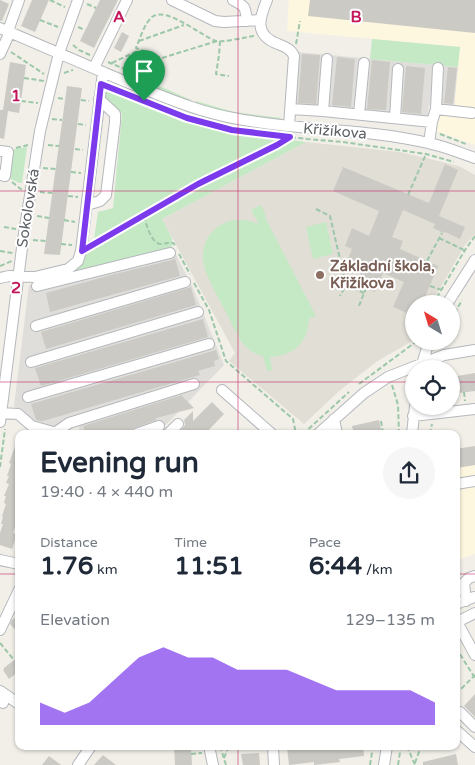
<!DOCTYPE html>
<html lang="en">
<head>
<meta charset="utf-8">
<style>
	body { margin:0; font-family:"Varela Round",sans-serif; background:#f6f6f7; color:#1f2937; height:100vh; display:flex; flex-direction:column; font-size:19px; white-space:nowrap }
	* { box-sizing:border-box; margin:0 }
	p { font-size:16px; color:#747a83 }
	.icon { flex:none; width:28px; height:28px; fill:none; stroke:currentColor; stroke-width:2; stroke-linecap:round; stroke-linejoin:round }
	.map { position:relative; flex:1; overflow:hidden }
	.side { position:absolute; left:15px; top:430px; width:445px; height:320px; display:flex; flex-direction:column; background:#fff; border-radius:10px; box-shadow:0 1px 4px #0004 }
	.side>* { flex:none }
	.needle { width:32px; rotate:322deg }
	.buttons { position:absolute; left:405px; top:295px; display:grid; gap:10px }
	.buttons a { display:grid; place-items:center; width:55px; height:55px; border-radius:50%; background:#fff; box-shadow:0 1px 4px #0004; font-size:25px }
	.pin { position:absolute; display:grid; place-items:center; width:42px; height:42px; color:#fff; margin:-51px -21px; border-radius:50% 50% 50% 0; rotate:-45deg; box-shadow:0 0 5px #0007 }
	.pin .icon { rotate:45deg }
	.round { display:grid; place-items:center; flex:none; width:52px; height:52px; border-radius:26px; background:#f6f6f7 }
	.summary { display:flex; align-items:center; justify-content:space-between; height:85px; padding:0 25px }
	h1 { font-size:28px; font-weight:700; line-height:38px }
	.figures { display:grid; grid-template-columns:repeat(3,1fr); gap:8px; height:85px; padding:5px 25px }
	.figures div { display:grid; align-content:center }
	.figures b { font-size:25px; font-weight:700 }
	.figures small { font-size:14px; font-weight:400 }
	.figures p { font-size:14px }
	.chart { height:140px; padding:10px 25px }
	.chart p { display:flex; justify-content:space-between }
	.chart svg { width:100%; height:90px; margin-top:5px; fill:#7c3aed; opacity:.7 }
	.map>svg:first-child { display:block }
	.commercial { fill:#fef7e0 }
	.industrial { fill:#e0deda }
	.education { fill:#e1ded6 }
	.green { fill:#c5e8c5 }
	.building { fill:#cccac5 }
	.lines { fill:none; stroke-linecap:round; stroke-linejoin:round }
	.minor-casing { stroke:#b5b8bc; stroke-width:12 }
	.path { stroke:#9cc7a9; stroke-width:2; stroke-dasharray:5 2.5; stroke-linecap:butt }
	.minor { stroke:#fff; stroke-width:10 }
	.route-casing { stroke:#fff; stroke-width:10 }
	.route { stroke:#7c3aed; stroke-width:6 }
	.grid { fill:none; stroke:#c2185b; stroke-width:1; stroke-opacity:0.55 }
	.education-dot { fill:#8d6e63; stroke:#fff; stroke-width:2 }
	.labels { text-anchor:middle; stroke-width:4; stroke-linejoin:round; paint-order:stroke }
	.street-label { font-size:15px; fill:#5f6368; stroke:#fff }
	.education-label { font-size:15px; font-weight:bold; fill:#785e54; stroke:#fff; text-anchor:start }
	.grid-label { font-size:16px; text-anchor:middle; font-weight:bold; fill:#c2185b; stroke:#fff; stroke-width:4; stroke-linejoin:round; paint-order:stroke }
</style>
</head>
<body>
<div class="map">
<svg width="475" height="765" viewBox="0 0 475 765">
	<rect width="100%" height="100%" fill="#f1efe8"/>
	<path class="commercial" d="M289,0h186v145l-39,-14 3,-15 2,-3 19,-66 -173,-16z
		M475,465v89l-19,7v-93z"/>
	<path class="industrial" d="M298,52l160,15 -4,41 -25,-3 -2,19 -135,-13z
		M172,247l21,41 31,77 -67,69h-76l-3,-9 -45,8 -19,-27 15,-121 37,-6z"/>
	<path class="education" d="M306,142l94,10 59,14 16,9v59l-10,11 -34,59h-17v33l-2,4 -36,21 -38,30 -34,32 -75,-63 6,-8 -73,-134z"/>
	<path class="green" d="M372,39l88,8 -2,20 -88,-8z
		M137,76l54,24 -1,2 -55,-22z
		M104,85l79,33 14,5v1l3,1 1,-1 31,8 27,4 1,2h2l1,-2 43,6 -144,77 10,19v9l-107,32 20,-37 9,-3 4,-27 15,-4 9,-94 -20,-19z
		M196,101l38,11 47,6 -4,3 -36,-4 -46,-13z
		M27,147l-5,36h-3l-12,-6 4,-27z
		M261,205l5,11 -1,1 51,99 -7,3c-1,24 -16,37 -39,38l2,13 -5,1 -4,-15c-7,-2 -14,-5 -19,-11 -7,-9 -12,-21 -17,-31 -7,-14 -23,-39 -24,-55 -1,-13 5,-26 16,-33 13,-9 27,-7 40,-2l-8,-14z
		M326,222l7,32 -20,5 -7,-32z"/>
	<path class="building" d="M0,0l9,4 -7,17h-2z
		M32,0h17l-14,32 -14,-6z
		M100,0h18l-24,48 -14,-7z
		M310,0h165v33l-167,-17z
		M122,32l7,4 -8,16 -7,-4z
		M302,54l18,1 -4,49 -18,-1z
		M337,57l18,2 -4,48 -19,-2z
		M372,60l18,2 -4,48 -19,-1z
		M10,62l16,3 -5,36 -2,12 -11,-2 -4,28 -4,-1v-28h3z
		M406,66l19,2 -4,46 -19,-2z
		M448,67l9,1 -4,36 -9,-1z
		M67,86l15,2 -22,167 -16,-1z
		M445,164l13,6 -19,46 26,11 -5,12 -15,-7 -1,1 -11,-5 2,-4 -32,-14 -11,27 11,4 -3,8 38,17 -16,38h-8v12l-21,-9 11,-25 -21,-9 -8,19 -19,-8 6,-14 -16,-7 6,-14 -7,-3 7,-18 17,8 10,-25 -46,-20 10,-24 86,36z
		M175,258l5,18 -130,36 -4,-19 65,-18 61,-15z
		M191,287l5,18 -150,44 -5,-17z
		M203,319l5,18 -167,49 -6,-18z
		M216,350l3,9 -5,2 1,5 -17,5 2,4 -157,46h-2l-5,-1 -5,-16z
		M475,373v18l-24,3v-17z
		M182,395l1,2 11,11 -38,10v2l-22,8 -4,2 -12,4h-32l-3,-8z
		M212,402l12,12 -19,20h-27l7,-9 -1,-5 9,-9v10z
		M379,420l3,14h-28l-2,-8z
		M18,438l1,1v65l-4,9 4,1v2l-6,17 4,1 -5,15 -12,-4v-12l3,-9h-2l2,-7 -1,-1 4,-12 -2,-1 2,-7h-2l5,-12 -3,-1 3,-7h-2l4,-12 -2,-1z
		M475,446v19l-19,3v-19z
		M19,615v19l-9,-10 2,-4z
		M19,656v15l-10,8 -6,-9 1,-1v-1z
		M475,694v23l-11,-11z
		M174,746h17l1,19h-17z
		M302,746h10v2l15,-2h36l1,10 -25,3 1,3 -26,3v-3l-25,3 -2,-17z
		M259,753l1,12h-17l-2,-11z
		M456,754l2,11h-35v-3z
		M103,755l13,10h-22z
		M49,756l12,9h-19z"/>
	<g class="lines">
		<g class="minor-casing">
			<path id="minor" d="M172,0l43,21 9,1 36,-2
				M233,0c13,7 12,6 14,21
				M267,0c-8,19 -13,35 11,44 7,3 13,5 16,12l-5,70
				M0,28c45,19 90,39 136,58 31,12 63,26 97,32 64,13 131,10 195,25 16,3 32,10 47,15
				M8,31l11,-31
				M0,54l10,-22
				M94,68l33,-68
				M291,109l32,2 109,11 4,-13 36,4
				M436,109l2,-41
				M323,111l4,-52
				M359,114l5,-51
				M395,118l3,-49
				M429,143l3,-21
				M0,151l8,1 -3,24 -5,-1
				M87,205l13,-4 6,-6 9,-73v-8l-16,-15
				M0,278l9,-2 26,1 33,-8 10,-8 3,-10 22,-179
				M37,286l133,-33
				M447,304l28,-44
				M36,326l149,-44
				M31,362l167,-50
				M421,368l8,-27
				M222,390l50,44
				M28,397l181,-53
				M1,413l17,1 14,12 28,8
				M413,416l62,-7
				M334,419l3,15
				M0,422l23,-182 17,-109 19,-78 19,-53
				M56,432l13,-9 125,-39
				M136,434l23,-8
				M168,434l10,-10
				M318,434l46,-41 24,-16 56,-22 31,-5
				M412,434l3,-28
				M456,484l19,-3
				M0,560l19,4
				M466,601l-2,-18 5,-5 6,-2
				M456,604l18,-7
				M456,620l19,35
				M457,622l18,-9
				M0,630l19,-40
				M0,691l19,13
				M0,700l3,3
				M460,712l15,15
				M456,730l19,17
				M209,746l4,19
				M273,746l1,19
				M78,765l13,-19
				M384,765l3,-19"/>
		</g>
		<path class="path" d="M50,0l15,7
			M87,4l9,4
			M40,20l18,7
			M78,27l7,3
			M139,41l45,-16
			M217,41l-55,17 -26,-10c4,-9 8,-24 16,-31 15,-11 49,19 64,24 6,2 30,-4 38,-5
			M220,41l-1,14 -3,19 13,2
			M296,44l4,-23
			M73,45l6,5 11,5
			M11,52l33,22
			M108,62l51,22
			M112,63l27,-13
			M64,73l9,-3
			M24,78l20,3
			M111,88l76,30 45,12 75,9 36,3 83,12 28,8
			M58,98l7,1
			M81,100l8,1
			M21,101l17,2
			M52,119l10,1
			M78,124l8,1
			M440,134l26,10
			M48,145l11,1
			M16,148l12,-3
			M75,149l8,1
			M43,168l13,1
			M71,172l10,1
			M12,182l10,8
			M40,192l13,1
			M408,195l18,-41
			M68,196l10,1
			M316,209l14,7 16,69 -6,11
			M37,216l12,2
			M144,216c2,7 7,28 17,28 5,0 7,-2 12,-1l2,2
			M64,220l11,2
			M4,227l12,2
			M439,238l25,12
			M33,240l13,1
			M61,244l11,1
			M92,245l106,-61 79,-39 13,-8
			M0,251l13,2
			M179,254l11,20
			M427,261l15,-28
			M0,266l12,-5
			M194,283l15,27 17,51 67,58 3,15
			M346,285l18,8
			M430,286l12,4
			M433,304l32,-54 10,-14
			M359,306l7,-18
			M451,320l11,-20
			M445,347v-6
			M359,384l58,-43
			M392,385l6,20 1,29
			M464,392l1,9
			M381,421l2,12
			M383,433l16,-3
			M303,434l46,-42
			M430,434l2,-10
			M0,467l5,-38
			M0,643l14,17
			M456,648l19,30
			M456,694l19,-19
			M220,746l6,19
			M299,746v1
			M324,746v1
			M407,746l8,19
			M191,754l11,-1
			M224,758l5,-12
			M415,763l6,-17
			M370,765l3,-19
			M398,765l3,-19"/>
		<use href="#minor" class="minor"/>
	</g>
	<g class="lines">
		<g class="route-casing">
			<path id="route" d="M101,84l86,34 45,12 58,7 -13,8 -79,39 -116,67z"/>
		</g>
		<use href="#route" class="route"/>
	</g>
	<path class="grid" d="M238,0v434M0,191h475M0,382h414M451,382h24M0,574h19M456,574h19M238,746v19"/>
	<circle class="education-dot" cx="320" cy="275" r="5"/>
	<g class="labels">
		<g class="street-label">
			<text transform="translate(335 131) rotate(5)" y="5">Křižíkova</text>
			<text transform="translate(28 208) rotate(-81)" y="5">Sokolovská</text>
		</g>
		<g class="education-label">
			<text x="330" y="271">Základní škola,<tspan x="330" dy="17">Křižíkova</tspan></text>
		</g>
	</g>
	<g class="grid-label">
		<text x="119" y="22">A</text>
		<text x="356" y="22">B</text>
		<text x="16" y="101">1</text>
		<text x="16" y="293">2</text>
	</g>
</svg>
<div class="buttons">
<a><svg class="needle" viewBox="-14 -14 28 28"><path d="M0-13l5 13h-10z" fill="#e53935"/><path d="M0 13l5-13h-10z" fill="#747a83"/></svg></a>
<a><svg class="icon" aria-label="locate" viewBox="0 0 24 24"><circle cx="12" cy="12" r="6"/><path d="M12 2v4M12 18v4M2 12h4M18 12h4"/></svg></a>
</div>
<div class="pin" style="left:144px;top:101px;background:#1e9e55"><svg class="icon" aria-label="arrive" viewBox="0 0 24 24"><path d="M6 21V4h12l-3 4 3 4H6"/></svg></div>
<section class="side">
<div class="summary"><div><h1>Evening run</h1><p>19:40 · 4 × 440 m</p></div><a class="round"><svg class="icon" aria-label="share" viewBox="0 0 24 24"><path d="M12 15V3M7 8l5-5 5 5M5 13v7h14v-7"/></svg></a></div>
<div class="figures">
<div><p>Distance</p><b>1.76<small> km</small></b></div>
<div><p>Time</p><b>11:51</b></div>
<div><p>Pace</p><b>6:44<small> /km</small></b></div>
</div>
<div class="chart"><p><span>Elevation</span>129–135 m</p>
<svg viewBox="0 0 160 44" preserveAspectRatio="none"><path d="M0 44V33L10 38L20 33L30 22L40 11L50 6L60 11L70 11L80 17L90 17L100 17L110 22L120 27L130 27L140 27L150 27L160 33V44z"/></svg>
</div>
</section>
</div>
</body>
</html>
